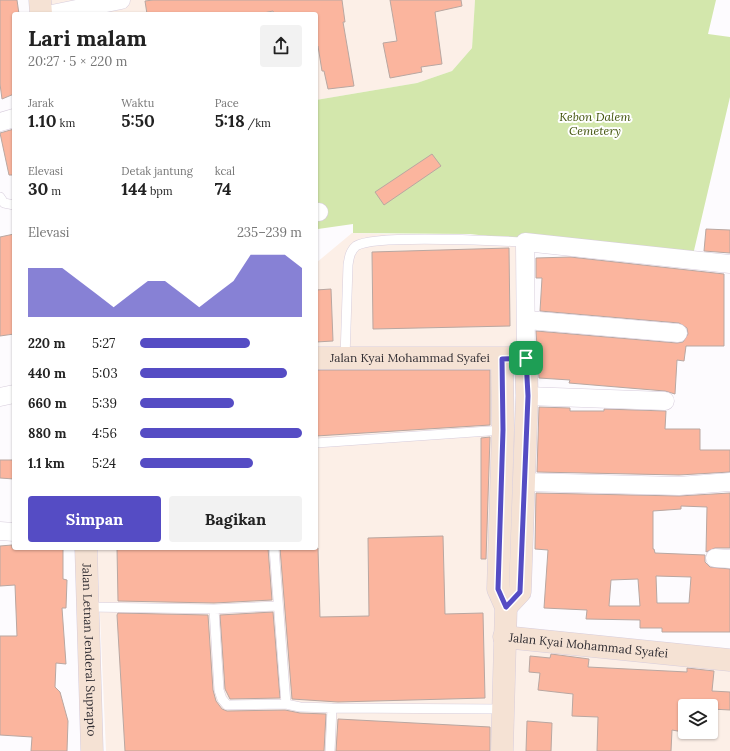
<!DOCTYPE html>
<html lang="id">
<head>
<meta charset="utf-8">
<style>
	body { margin:0; font-family:Lora,serif; background:#f2f2f2; color:#222; height:100vh; display:flex; flex-direction:column; font-size:15px; white-space:nowrap }
	* { box-sizing:border-box; margin:0 }
	p { font-size:13px; color:#767676 }
	.icon { flex:none; width:22px; height:22px; fill:none; stroke:currentColor; stroke-width:2; stroke-linecap:round; stroke-linejoin:round }
	.map { position:relative; flex:1; overflow:hidden }
	.sheet { position:absolute; left:12px; top:12px; width:306px; height:538px; display:flex; flex-direction:column; background:#fff; border-radius:4px; box-shadow:0 1px 3px #0004 }
	.sheet>* { flex:none }
	.tools { position:absolute; left:678px; top:699px; display:grid; gap:8px }
	.tools a { display:grid; place-items:center; width:40px; height:40px; border-radius:4px; background:#fff; box-shadow:0 1px 3px #0004; font-size:20px }
	.pin { position:absolute; display:grid; place-items:center; width:34px; height:34px; color:#fff; margin:-17px; border-radius:8px; box-shadow:0 2px 6px #0006 }
	.round { display:grid; place-items:center; flex:none; width:42px; height:42px; border-radius:4px; background:#f2f2f2 }
	.head { display:flex; align-items:center; justify-content:space-between; height:68px; padding:0 16px }
	h1 { font-size:22px; font-weight:800; line-height:30px }
	.figures { display:grid; grid-template-columns:repeat(3,1fr); gap:6px; height:68px; padding:4px 16px }
	.figures div { display:grid; align-content:center }
	.figures b { font-size:17px; font-weight:800 }
	.figures small { font-size:11px; font-weight:400 }
	.figures p { font-size:11px }
	.chart { height:112px; padding:8px 16px }
	.chart p { display:flex; justify-content:space-between }
	.chart svg { width:100%; height:72px; margin-top:4px; fill:#554cc4; opacity:.7 }
	.action { display:flex; gap:8px; margin-top:auto; padding:8px 16px }
	.action a { flex:1; height:46px; border-radius:4px; background:#554cc4; color:#fff; font-size:16px; font-weight:800; line-height:46px; text-align:center }
	.action a+a { background:#f2f2f2; color:#222 }
	ul { padding:0 16px; list-style:none; font-size:13px }
	li { display:grid; grid-template-columns:64px 48px 1fr; align-items:center; height:30px }
	li i { height:10px; border-radius:5px; background:#554cc4 }
	.map>svg:first-child { display:block }
	.commercial { fill:#fcefe7; fill-rule:evenodd }
	.green { fill:#d3e7ac }
	.building { fill:#fbb59e; stroke:#b9a7a1; fill-rule:evenodd }
	.lines { fill:none; stroke-linecap:round; stroke-linejoin:round }
	.lane-casing { stroke:#d7cddc; stroke-width:10 }
	.street-casing { stroke:#d7cddc; stroke-width:19 }
	.secondary-casing { stroke:#d7cddc; stroke-width:23 }
	.lane { stroke:#fff; stroke-width:9 }
	.street { stroke:#fff; stroke-width:18 }
	.secondary { stroke:#f5e2d4; stroke-width:22 }
	.route-casing { stroke:#fff; stroke-width:8 }
	.route { stroke:#554cc4; stroke-width:5 }
	.labels { text-anchor:middle; stroke-width:4; stroke-linejoin:round; paint-order:stroke }
	.park-label { font-size:12px; font-style:italic; fill:#41530c; stroke:#fff }
	.street-label { font-size:12px; fill:#312e33; stroke:#fff }
</style>
</head>
<body>
<div class="map">
<svg width="730" height="751" viewBox="0 0 730 751">
	<rect width="100%" height="100%" fill="#fdfbfe"/>
	<path class="commercial" d="M42,0h433l-3,48 -20,23 -35,12 -101,17v-86h-272z
		M352,233l165,5 4,96 -18,42 -6,375h-391l-9,-203h219v-285z
		M504,637l226,23v91h-228zM685,706h26v26h-26z"/>
	<path class="green" d="M475,0h241l-8,34 22,3v60l-38,162 -222,-25 -117,-1v-9l-35,5 -2,-1v-128l101,-17 35,-12 20,-23z"/>
	<path class="building" d="M0,0h17l2,14h-5v80l-12,5 -2,-15z
		M153,0h189l3,22h-2l11,64 -26,3 -4,-18h-2l-4,-25h-2v-32h-42l-1,-3 -14,3h-112l-2,-13z
		M390,0h71l1,6 -27,6 7,52 -21,3 1,5 -32,6 -7,-35 14,-2z
		M14,129v46h-5l-9,-42z
		M432,154l9,12 -57,39 -9,-13z
		M706,229l24,1v23l-26,-2z
		M14,234v100l-14,2v-99z
		M509,248l1,78 -137,3 -1,-77z
		M570,257l154,17v72h-38l-2,15 -7,-1 -2,34 -10,-3 -96,-8 1,-3 -31,-2 -3,-47 141,12 6,-1 5,-8 -1,-6 -8,-5 -139,-12 2,-33h-6v-20z
		M331,289l2,52 -17,1v-52z
		M316,370h174v55l-174,11z
		M539,407l31,1v3h34v-2l62,2 -1,18h35v21h30v22l-51,3 -142,-3z
		M490,437l-4,122h-5v-121z
		M0,460h14v19l-14,-1z
		M536,493l143,3 51,-3v55h-15l-9,4 1,-45 -26,-1v3l-28,2v38h1l1,4 50,2v7l5,5 20,2v63h-68v-4h-22v-8l-54,-1 1,-9 -43,-2 4,-58 -13,-1zM656,576l35,1 -2,26h-32zM638,579l2,27h-31l2,-26z
		M443,536l2,78 38,-1 2,85 -147,4 -46,-3 -12,-151h38l2,69 49,-1 -1,-78z
		M12,545v3h51v31l4,1 -1,28h-4l4,56 -10,-1 -1,24 5,5 8,29 -1,30h-36l1,-14 -32,-2v-99h17l-2,-51 -15,1v-40z
		M117,548h151l4,52 -58,3 -96,-2z
		M273,612l7,86 -50,1 -5,-10 -5,-74z
		M118,613l90,2 5,75 3,11 6,8 5,2 58,-1 15,3 26,1 -2,37h-199l-8,-136z
		M551,654l38,5 -1,8 99,5v-4l27,3 -2,20 18,1v18l-19,-1v-3h-27l-1,26 -11,-2 -1,21h-74l1,-34 -26,-1 1,-22 -35,-4 2,-17 -11,-1 1,-16 20,2z
		M338,719l152,8v24h-154z
		M527,721l25,2 -1,28h-25z"/>
	<g class="lines">
		<g class="lane-casing">
			<path id="lane" d="M0,197l4,6 10,2
				M345,358l3,-93c1,-7 2,-14 8,-19 18,-12 141,-5 169,-4
				M316,443l187,-13
				M274,548l12,156 14,3 32,1 -2,43
				M88,607l126,2 63,-3
				M214,609l5,81 3,9 5,6 59,-1
				M332,708l170,1"/>
		</g>
		<g class="street-casing">
			<path id="street" d="M52,14l69,-14
				M0,122l14,-4
				M316,212h3
				M527,320l151,13
				M526,358l-1,-116 205,22
				M527,396l138,5
				M0,397l14,-3
				M523,482l156,4 51,-4
				M0,531l14,1
				M715,558l15,1"/>
		</g>
		<g class="secondary-casing">
			<g id="secondary">
				<path d="M40,0l1,14"/>
				<path id="s1" d="M316,358h210l1,38 -7,196 -14,15"/>
				<path id="s2" d="M86,548l6,203"/>
				<path id="s3" d="M504,637l226,23"/>
				<path d="M502,751l4,-144 -8,-18 5,-159 -1,-71"/>
			</g>
		</g>
		<use href="#lane" class="lane"/>
		<use href="#street" class="street"/>
		<use href="#secondary" class="secondary"/>
	</g>
	<g class="lines">
		<g class="route-casing">
			<path id="route" d="M526,358l2,38 -8,196 -14,15 -8,-18 5,-159 -1,-71z"/>
		</g>
		<use href="#route" class="route"/>
	</g>
	<g class="labels">
		<g class="park-label">
			<text x="595" y="121">Kebon Dalem<tspan x="595" dy="14">Cemetery</tspan></text>
		</g>
		<g class="street-label">
			<text dy="4" stroke="none"><textPath href="#s1" startOffset="94">Jalan Kyai Mohammad Syafei</textPath></text>
			<text dy="4" stroke="none"><textPath href="#s3" startOffset="85">Jalan Kyai Mohammad Syafei</textPath></text>
			<text dy="4" stroke="none"><textPath href="#s2" startOffset="102">Jalan Letnan Jenderal Suprapto</textPath></text>
		</g>
	</g>
</svg>
<div class="tools">
<a><svg class="icon" aria-label="layers" viewBox="0 0 24 24"><path d="M12 4l9 5-9 5-9-5zM3 14l9 5 9-5"/></svg></a>
</div>
<div class="pin" style="left:526px;top:358px;background:#1e9e55"><svg class="icon" aria-label="arrive" viewBox="0 0 24 24"><path d="M6 21V4h12l-3 4 3 4H6"/></svg></div>
<section class="sheet">
<div class="head"><div><h1>Lari malam</h1><p>20:27 · 5 × 220 m</p></div><a class="round"><svg class="icon" aria-label="share" viewBox="0 0 24 24"><path d="M12 15V3M7 8l5-5 5 5M5 13v7h14v-7"/></svg></a></div>
<div class="figures">
<div><p>Jarak</p><b>1.10<small> km</small></b></div>
<div><p>Waktu</p><b>5:50</b></div>
<div><p>Pace</p><b>5:18<small> /km</small></b></div>
</div>
<div class="figures">
<div><p>Elevasi</p><b>30<small> m</small></b></div>
<div><p>Detak jantung</p><b>144<small> bpm</small></b></div>
<div><p>kcal</p><b>74</b></div>
</div>
<div class="chart"><p><span>Elevasi</span>235–239 m</p>
<svg viewBox="0 0 160 44" preserveAspectRatio="none"><path d="M0 44V14L10 14L20 14L30 22L40 30L50 38L60 30L70 22L80 22L90 30L100 38L110 30L120 22L130 6L140 6L150 6L160 14V44z"/></svg>
</div>
<ul>
<li><b>220 m</b>5:27<i style="width:68%"></i></li>
<li><b>440 m</b>5:03<i style="width:91%"></i></li>
<li><b>660 m</b>5:39<i style="width:58%"></i></li>
<li><b>880 m</b>4:56<i style="width:100%"></i></li>
<li><b>1.1 km</b>5:24<i style="width:70%"></i></li>
</ul>
<div class="action"><a>Simpan</a><a>Bagikan</a></div>
</section>
</div>
</body>
</html>
